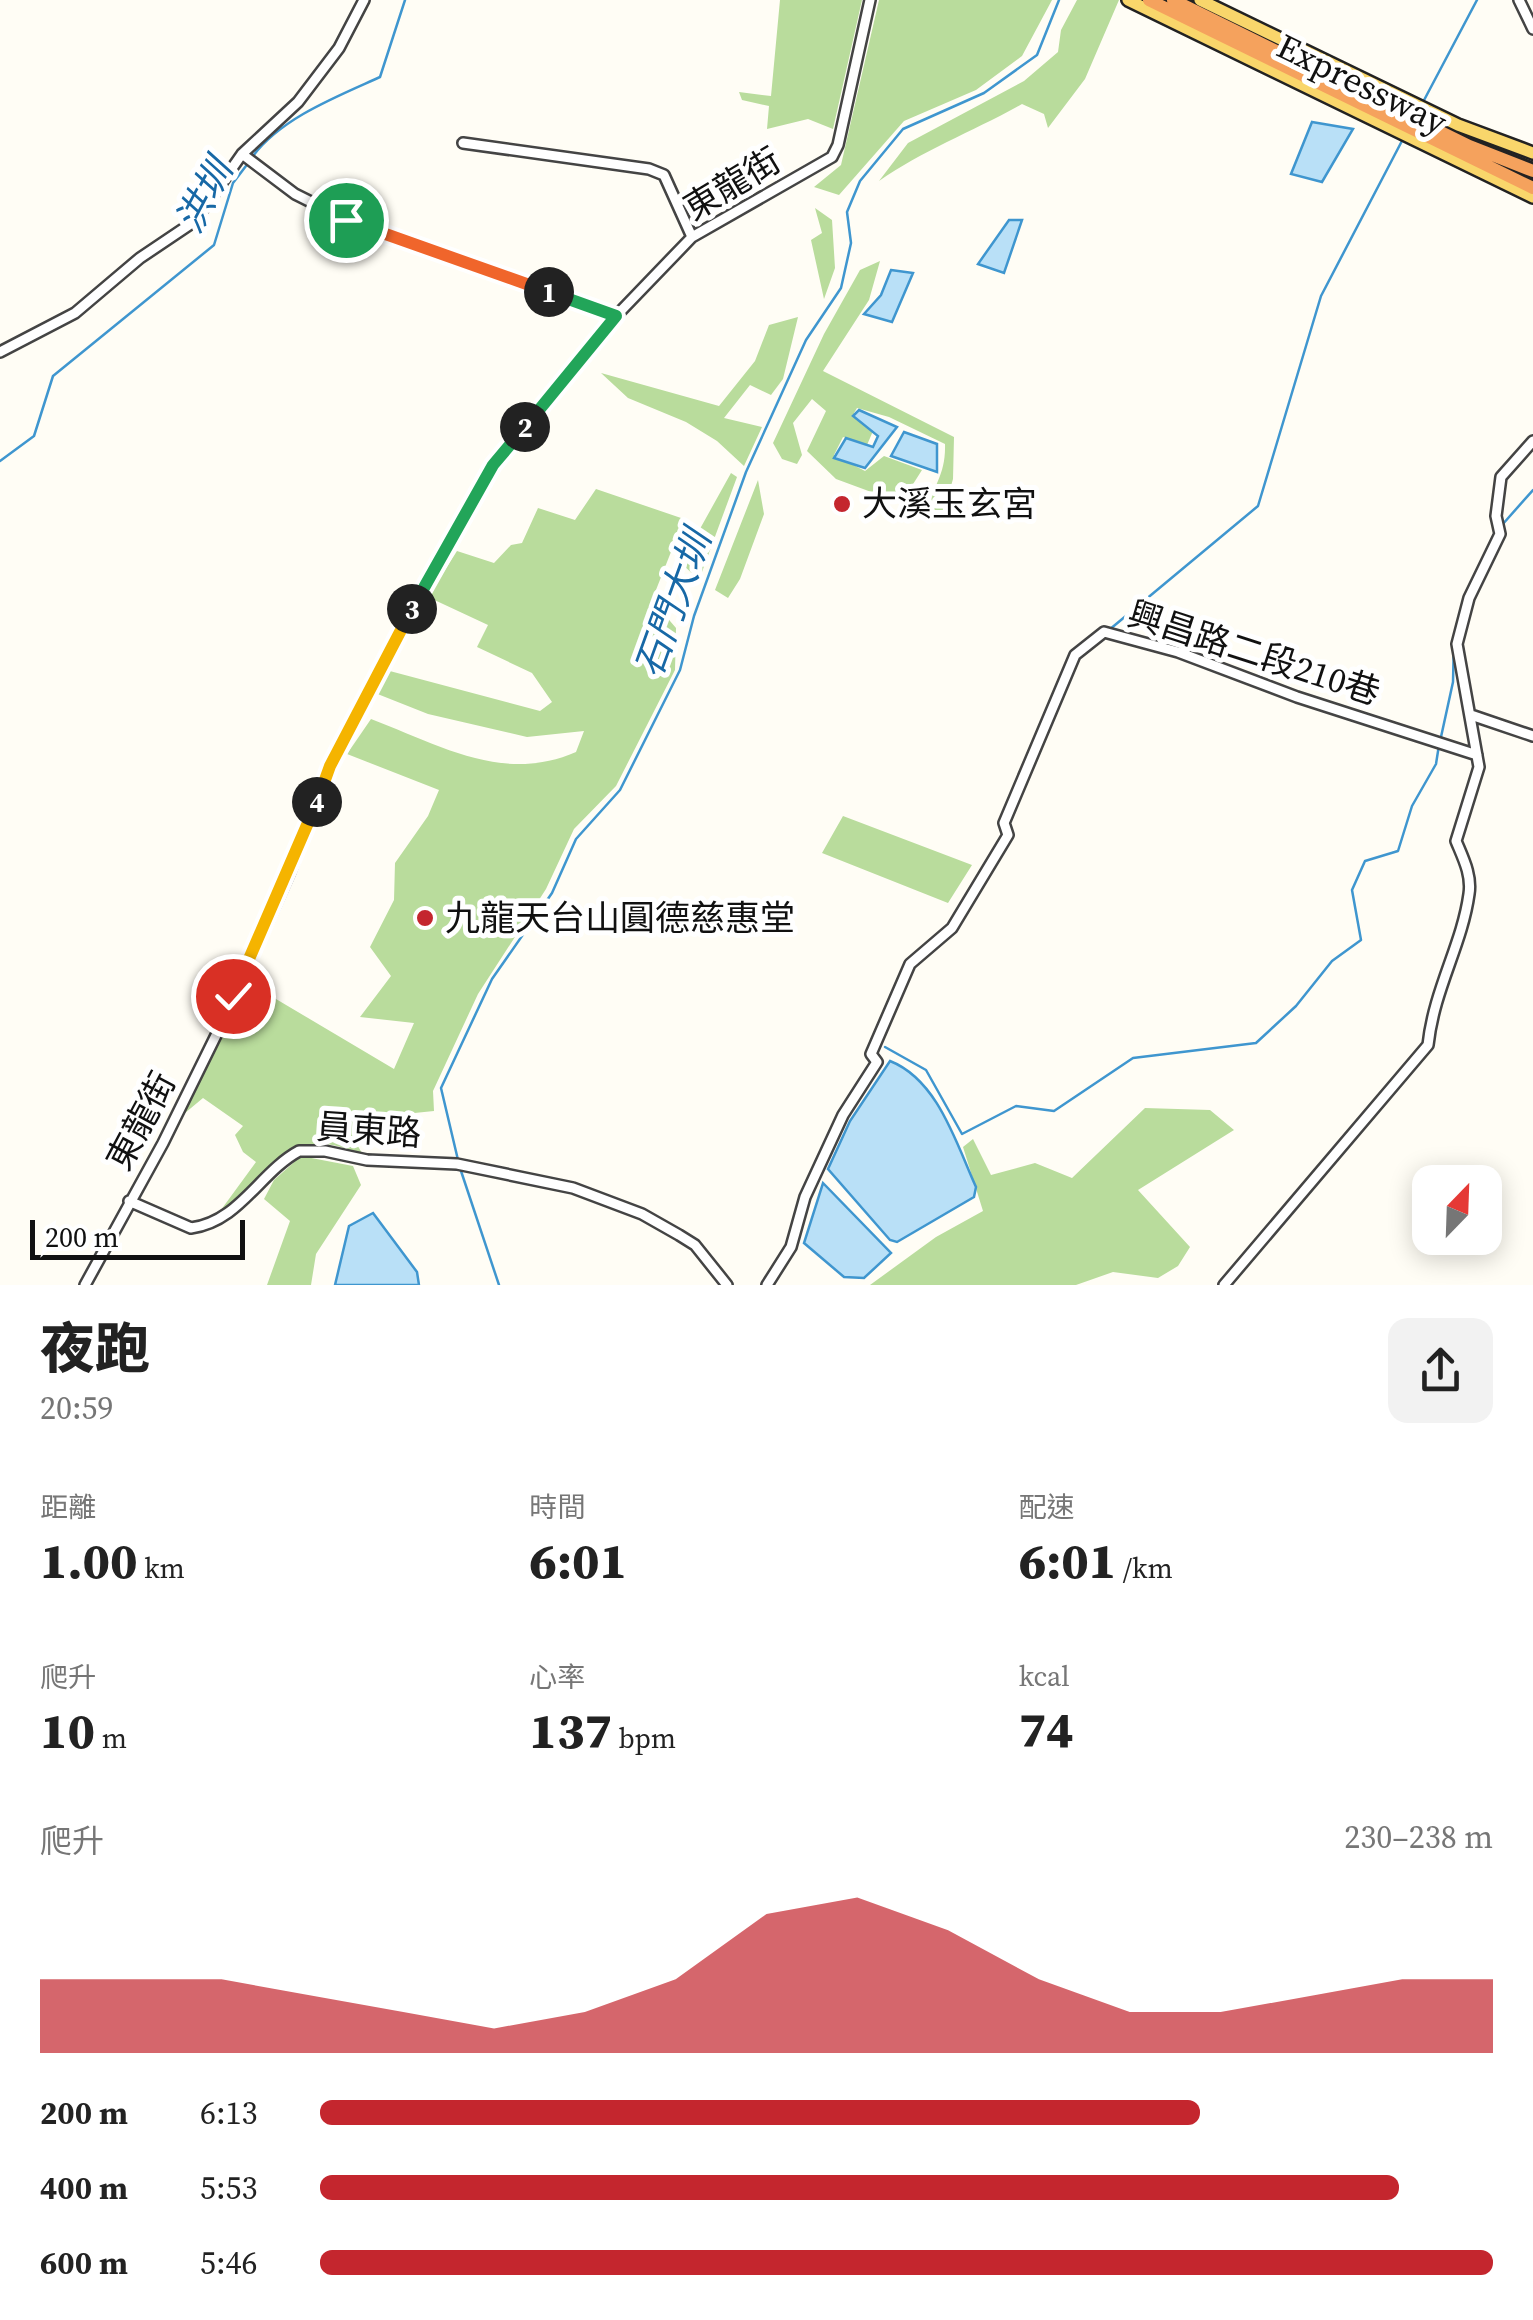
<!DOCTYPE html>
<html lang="zh-TW">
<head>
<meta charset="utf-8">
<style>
	body { margin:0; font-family:"Source Serif 4","Noto Sans TC",serif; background:#f2f2f2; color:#222; height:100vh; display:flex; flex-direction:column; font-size:38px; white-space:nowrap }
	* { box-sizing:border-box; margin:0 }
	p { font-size:32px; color:#767676 }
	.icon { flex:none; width:55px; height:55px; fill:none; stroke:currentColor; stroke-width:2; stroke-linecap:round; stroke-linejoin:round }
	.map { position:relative; height:1285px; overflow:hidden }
	.sheet { display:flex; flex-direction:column; background:#fff; flex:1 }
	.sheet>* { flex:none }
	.needle { width:65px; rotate:23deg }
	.tools { position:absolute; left:1412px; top:1165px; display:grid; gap:20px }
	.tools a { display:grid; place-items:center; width:90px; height:90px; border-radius:20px; background:#fff; box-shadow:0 5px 25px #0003; font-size:50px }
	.scale { position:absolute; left:30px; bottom:25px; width:215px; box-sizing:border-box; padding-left:10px; border:5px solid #111; border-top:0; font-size:28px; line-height:35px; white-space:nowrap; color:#111; -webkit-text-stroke:8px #fff; paint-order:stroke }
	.pin { position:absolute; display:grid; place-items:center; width:85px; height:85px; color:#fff; margin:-42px; border:5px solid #fff; border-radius:50%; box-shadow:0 2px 10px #0007 }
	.km { position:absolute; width:50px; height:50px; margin:-25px; border-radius:50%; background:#222; color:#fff; font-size:28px; line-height:50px; text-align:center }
	.round { display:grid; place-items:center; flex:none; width:105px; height:105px; border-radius:20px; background:#f2f2f2 }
	.headline { display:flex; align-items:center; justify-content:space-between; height:170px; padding:0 40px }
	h1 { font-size:55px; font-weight:800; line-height:75px }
	.figures { display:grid; grid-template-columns:repeat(3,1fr); gap:15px; height:170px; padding:10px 40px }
	.figures div { display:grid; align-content:center }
	.figures b { font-size:50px; font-weight:800 }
	.figures small { font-size:28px; font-weight:400 }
	.figures p { font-size:28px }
	.chart { height:280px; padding:20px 40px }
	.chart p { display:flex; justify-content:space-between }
	.chart svg { width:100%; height:180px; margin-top:10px; fill:#c4262e; opacity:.7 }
	ul { padding:0 40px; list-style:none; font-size:32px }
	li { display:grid; grid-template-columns:160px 120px 1fr; align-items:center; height:75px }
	li i { height:25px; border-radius:12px; background:#c4262e }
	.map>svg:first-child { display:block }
	.forest { fill:#b9dc9c }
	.water { fill:#b9e0f7; stroke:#3f96cf; stroke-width:2.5 }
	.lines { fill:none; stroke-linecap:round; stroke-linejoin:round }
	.stream { stroke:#3f96cf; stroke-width:2.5 }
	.minor-casing { stroke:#444; stroke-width:14 }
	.major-casing { stroke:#222; stroke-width:16 }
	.highway-casing { stroke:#222; stroke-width:18 }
	.minor { stroke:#fff; stroke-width:9 }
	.major { stroke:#f9d66b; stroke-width:11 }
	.highway { stroke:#f5a25d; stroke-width:12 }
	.split-1-casing { stroke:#fff; stroke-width:20 }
	.split-2-casing { stroke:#fff; stroke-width:20 }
	.split-3-casing { stroke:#fff; stroke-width:20 }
	.split-4-casing { stroke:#fff; stroke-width:20 }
	.split-5-casing { stroke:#fff; stroke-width:20 }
	.split-1 { stroke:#f0652b; stroke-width:12 }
	.split-2 { stroke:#22a559; stroke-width:12 }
	.split-3 { stroke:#22a559; stroke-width:12 }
	.split-4 { stroke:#f5b400; stroke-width:12 }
	.split-5 { stroke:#f5b400; stroke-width:12 }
	.poi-dot { fill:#c4262e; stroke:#fff; stroke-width:4 }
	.labels { text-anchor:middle; stroke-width:10; stroke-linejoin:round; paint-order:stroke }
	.street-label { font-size:35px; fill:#111; stroke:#fff }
	.poi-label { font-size:35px; fill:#111; stroke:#fff; text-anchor:start }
	.water-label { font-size:38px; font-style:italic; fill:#1768a6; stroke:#fff }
</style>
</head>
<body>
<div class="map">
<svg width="1533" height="1285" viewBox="0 0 1533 1285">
	<rect width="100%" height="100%" fill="#fffdf5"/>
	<path class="forest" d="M780,0h82l-29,129 -25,-10 -41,10 2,-23 -27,-6 -3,-8 32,4z
		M879,0h173l-30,56 -46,34 -72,31 -65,74 -25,-8 27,-22z
		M1077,0h42l-34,79 -37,49 -4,-14 -22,-10c-48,27 -99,46 -143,77l29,-38 116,-62 34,-29 3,-22z
		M815,208l17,12 3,48 -11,31 -13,-59 11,-7z
		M880,261l-11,39 -46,71 131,66 -1,42 -12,42 -12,-6c2,-31 17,-37 16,-71l-56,-27 -32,-9 -3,5 19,18 -6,14 -24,-8 -9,18 31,16 19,-15 38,14 -21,33 -65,-24 -29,-28 19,-40 -14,-12 -19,24 9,32 -5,9 -15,-5 -9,-16 51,-109 36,-64z
		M798,317l-15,62 -12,16 -21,-10 -26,33 38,9 -18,39 -27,-25 -31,-19 -58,-24 -27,-25 118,33 36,-45 14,-36z
		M731,473l6,4 -38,103 -18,-17z
		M758,480l6,34 -24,65 -12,19 -13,-8z
		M596,489l88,30 -32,81 24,28 -1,42 -59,116 -42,43 -28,60 -68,105 -45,97 1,20 -59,6 -22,21 9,15c-14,-3 -34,-12 -48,-9 -42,7 -63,48 -96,70l38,-52 -13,-10 -8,-17 8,-9 -40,-28 -24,20 65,-138 150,89 20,-46 -54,-6 31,-41 -21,-29 24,-47 1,-37 33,-47 11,-26 -92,-36 24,-35c69,26 132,65 205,33l8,-21 -57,6 -99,-23 -53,-21 11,-23 154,41 12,-9 -20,-29 -55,-26 11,-22 -60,-28 29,-46 37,12 17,-18 11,-2 16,-35 37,12z
		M843,816l129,49 -24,38 -126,-50z
		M1145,1108l65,2 24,20 -96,60 52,57 -12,19 -20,12 -45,-6 -37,13h-206l66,-48 47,-26 -20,-64 10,-8 18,36 44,-12 37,15z
		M301,1156l52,10 8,19 -45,69 -5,31h-44l23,-64 -26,-22 10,-19z"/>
	<path class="water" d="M1312,122l41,7 -31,53 -31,-8z
		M1009,220h13l-18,53 -26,-9z
		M891,270l22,3 -21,49 -28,-8 17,-19z
		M859,410l38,17 -32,41 -31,-10 12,-20 27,9 5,-11 -25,-20z
		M904,432l33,12v28l-46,-16z
		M890,1061c48,19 66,82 86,126l-2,10 -77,45 -7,-2 -62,-71 22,-48z
		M823,1183l68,70 -27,25 -20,-1 -40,-34z
		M373,1213l44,59 2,13h-84l14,-59z"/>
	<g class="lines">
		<path class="stream" d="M1422,104l55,-104
			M253,156c28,-38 85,-60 127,-79l25,-77
			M0,461l34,-25 19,-60 161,-131 19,-62 16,-21
			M1502,525l31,-35
			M1474,577l23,-46
			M1109,630l149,-124 63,-210 83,-159
			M1441,737l12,-55 1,-45
			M885,1047l41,23 36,64 54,-28 38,5 79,-53 123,-15 40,-37 36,-45 29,-21 -9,-50 13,-29 33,-10 14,-45 24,-42 3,-19
			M458,1160l-17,-72 51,-109 60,-86 24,-54 44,-49 60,-120 14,-54 52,-144 60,-132 35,-52 10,-45 -4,-31 13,-31 43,-52 81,-36 53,-38 22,-55
			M460,1168l39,117"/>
		<g class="minor-casing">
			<path id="minor" d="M1519,0l14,29
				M463,143l186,26 15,6 28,62
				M242,154l53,40 62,31 259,91
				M0,352l75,-39 65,-55 55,-37 47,-67 56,-52 41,-54 25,-48
				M1471,715l62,21
				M129,1201l62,27c48,-6 69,-56 108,-77h26l42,9 90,4 116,24 69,26 37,21 16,10 32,40
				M85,1285l78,-142 64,-130 62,-139 41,-108 62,-123 101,-178 123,-149 76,-79 140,-80 6,-12 32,-145
				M767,1285l24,-38 14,-50 38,-82 34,-53 -6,-8 39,-90 42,-36 56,-93 -4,-12 71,-168 29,-23 74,20 119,45 180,58
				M1224,1285l204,-240c6,-56 34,-100 41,-151 3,-19 -6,-36 -13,-53l23,-74 -22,-123 12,-46 31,-64 -4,-18 5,-39 32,-36"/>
		</g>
		<g class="major-casing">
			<path id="major" d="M1128,0l405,197
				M1200,0l258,125 75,28"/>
		</g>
		<g class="highway-casing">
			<path id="highway" d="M1149,0l384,188
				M1173,0l298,147
				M1467,145l66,26"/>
		</g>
		<use href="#minor" class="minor"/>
		<use href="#major" class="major"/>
		<use href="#highway" class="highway"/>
	</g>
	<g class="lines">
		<g class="split-1-casing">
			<path id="split-1" d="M346,220l203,72"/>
		</g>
		<g class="split-2-casing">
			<path id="split-2" d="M525,427l91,-111 -67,-24"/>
		</g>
		<g class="split-3-casing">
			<path id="split-3" d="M412,609l81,-144 32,-38"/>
		</g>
		<g class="split-4-casing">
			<path id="split-4" d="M317,802l13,-36 82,-157"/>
		</g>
		<g class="split-5-casing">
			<path id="split-5" d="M233,996l84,-194"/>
		</g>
		<use href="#split-1" class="split-1"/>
		<use href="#split-2" class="split-2"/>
		<use href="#split-3" class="split-3"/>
		<use href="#split-4" class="split-4"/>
		<use href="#split-5" class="split-5"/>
	</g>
	<g class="poi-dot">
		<circle cx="842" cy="504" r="10"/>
		<circle cx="425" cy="918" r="10"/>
	</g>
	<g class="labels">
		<g class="street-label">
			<text transform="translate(1362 84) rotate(26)" y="12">Expressway</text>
			<text transform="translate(732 184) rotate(-31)" y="12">東龍街</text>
			<text transform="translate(1254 653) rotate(18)" y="12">興昌路二段210巷</text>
			<text transform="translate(141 1121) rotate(-62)" y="12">東龍街</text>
			<text transform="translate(369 1130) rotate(4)" y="12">員東路</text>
		</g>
		<g class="poi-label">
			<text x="862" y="516">大溪玉玄宮</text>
			<text x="445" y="930">九龍天台山圓德慈惠堂</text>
		</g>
		<g class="water-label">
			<text transform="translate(204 196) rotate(-62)" y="13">洪圳</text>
			<text transform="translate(673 604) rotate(-70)" y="13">石門大圳</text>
		</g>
	</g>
</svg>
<div class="tools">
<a><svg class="needle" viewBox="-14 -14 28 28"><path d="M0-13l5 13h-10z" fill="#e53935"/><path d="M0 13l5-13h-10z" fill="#767676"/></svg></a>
</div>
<div class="scale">200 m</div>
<div class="pin" style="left:346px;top:220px;background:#1e9e55"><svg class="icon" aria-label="arrive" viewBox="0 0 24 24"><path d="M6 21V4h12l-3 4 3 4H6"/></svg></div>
<div class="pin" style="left:233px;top:996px;background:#d93025"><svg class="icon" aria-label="check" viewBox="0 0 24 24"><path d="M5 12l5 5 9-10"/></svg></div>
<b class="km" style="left:549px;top:292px">1</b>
<b class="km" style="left:525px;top:427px">2</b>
<b class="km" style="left:412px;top:609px">3</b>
<b class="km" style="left:317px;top:802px">4</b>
</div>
<section class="sheet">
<div class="headline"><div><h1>夜跑</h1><p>20:59</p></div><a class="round"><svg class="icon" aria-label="share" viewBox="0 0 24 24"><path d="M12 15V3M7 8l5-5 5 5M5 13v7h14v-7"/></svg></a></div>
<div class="figures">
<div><p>距離</p><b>1.00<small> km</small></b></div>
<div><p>時間</p><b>6:01</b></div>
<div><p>配速</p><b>6:01<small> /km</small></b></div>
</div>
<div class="figures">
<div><p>爬升</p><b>10<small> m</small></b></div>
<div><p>心率</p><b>137<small> bpm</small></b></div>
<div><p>kcal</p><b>74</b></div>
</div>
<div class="chart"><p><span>爬升</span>230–238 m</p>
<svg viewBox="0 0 160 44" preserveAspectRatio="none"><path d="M0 44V26L10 26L20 26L30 30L40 34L50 38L60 34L70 26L80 10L90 6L100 14L110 26L120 34L130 34L140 30L150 26L160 26V44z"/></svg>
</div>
<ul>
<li><b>200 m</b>6:13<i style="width:75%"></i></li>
<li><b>400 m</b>5:53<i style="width:92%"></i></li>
<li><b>600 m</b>5:46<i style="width:100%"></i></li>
</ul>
</section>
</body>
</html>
